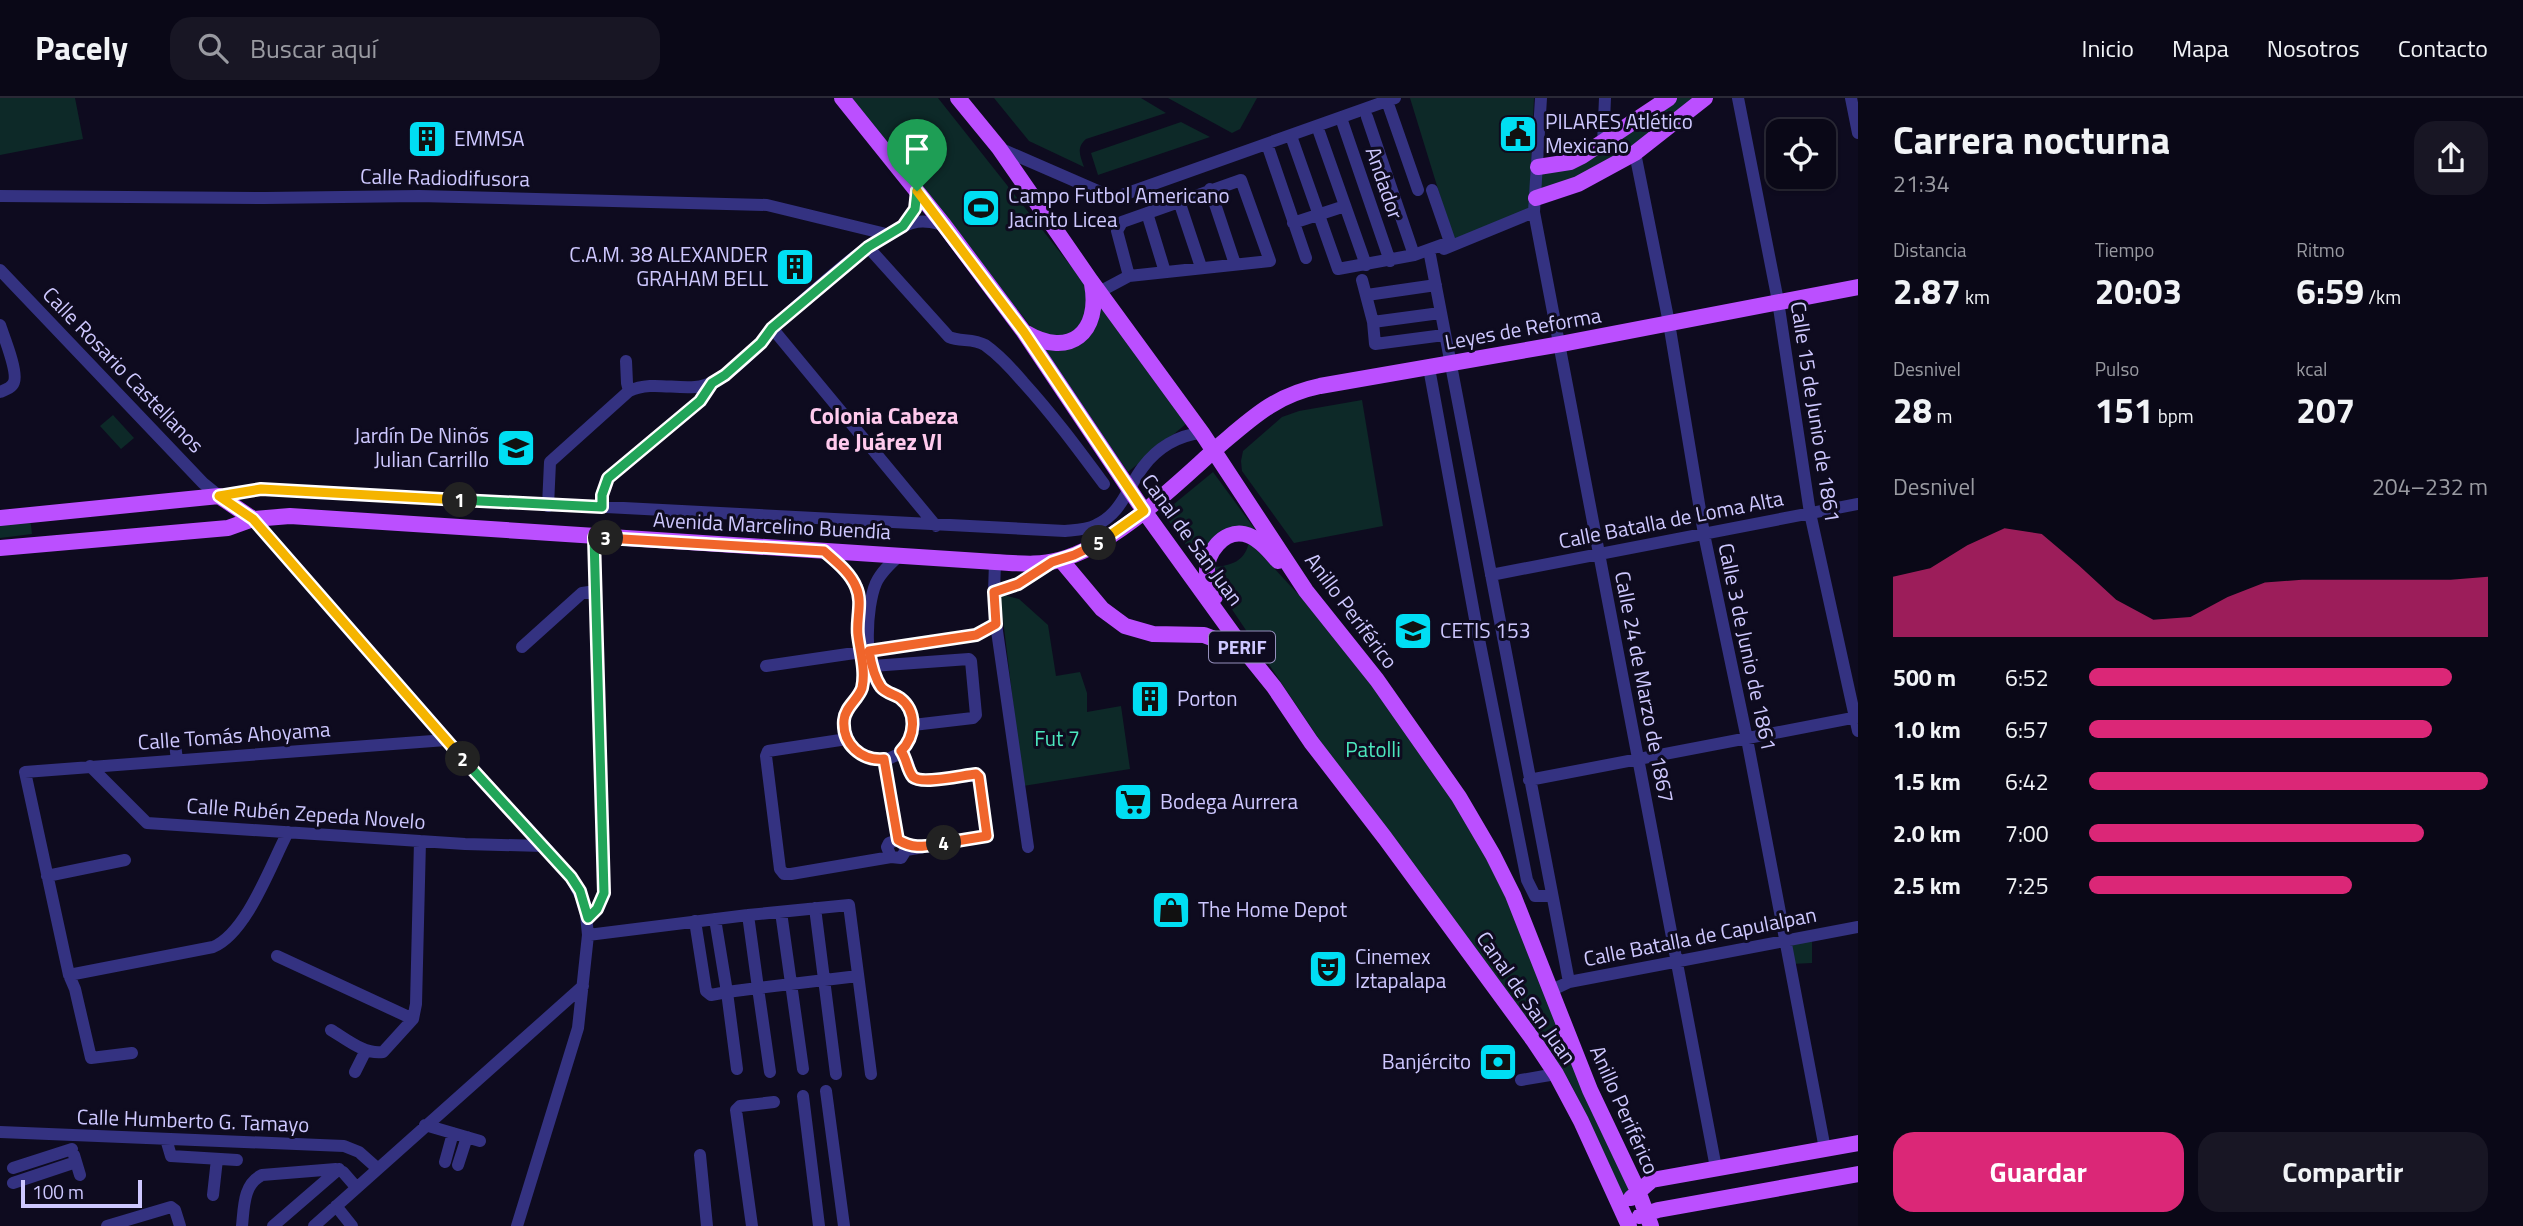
<!DOCTYPE html>
<html lang="es">
<head>
<meta charset="utf-8">
<style>
	body { margin:0; font-family:"Titillium Web",sans-serif; background:#181624; color:#f1f3f6; height:100vh; display:flex; flex-direction:column; font-size:26px; white-space:nowrap }
	* { box-sizing:border-box; margin:0 }
	p { font-size:23px; color:#999aa1 }
	.icon { flex:none; width:38px; height:38px; fill:none; stroke:currentColor; stroke-width:2; stroke-linecap:round; stroke-linejoin:round }
	.map { position:relative; flex:1; overflow:hidden }
	.panel { display:flex; flex-direction:column; background:#0a0817; width:665px }
	.panel>* { flex:none }
	.tools { position:absolute; left:1766px; top:21px; display:grid; gap:14px }
	.tools a { display:grid; place-items:center; width:70px; height:70px; border-radius:14px; background:#0a0817; box-shadow:0 2px 5px #0004,0 0 0 2px #2a2936; font-size:35px }
	.scale { position:absolute; left:21px; bottom:18px; width:121px; box-sizing:border-box; padding-left:7px; border:4px solid #cec8ff; border-top:0; font-size:19px; line-height:24px; white-space:nowrap; color:#cec8ff; -webkit-text-stroke:5px #0e0b1f; paint-order:stroke }
	.pin { position:absolute; display:grid; place-items:center; width:60px; height:60px; color:#fff; margin:-72px -30px; border-radius:50% 50% 50% 0; rotate:-45deg; box-shadow:0 0 7px #0007 }
	.pin .icon { rotate:45deg }
	.km { position:absolute; width:35px; height:35px; margin:-18px; border-radius:50%; background:#222; color:#fff; font-size:19px; line-height:35px; text-align:center }
	.round { display:grid; place-items:center; flex:none; width:74px; height:74px; border-radius:21px; background:#181624 }
	.overview { display:flex; align-items:center; justify-content:space-between; height:119px; padding:0 35px }
	h1 { font-size:38px; font-weight:700; line-height:52px }
	.figures { display:grid; grid-template-columns:repeat(3,1fr); gap:10px; height:119px; padding:7px 35px }
	.figures div { display:grid; align-content:center }
	.figures b { font-size:35px; font-weight:700 }
	.figures small { font-size:19px; font-weight:400 }
	.figures p { font-size:19px }
	.chart { height:196px; padding:14px 35px }
	.chart p { display:flex; justify-content:space-between }
	.chart svg { width:100%; height:126px; margin-top:7px; fill:#db2777; opacity:.7 }
	.primary-button { display:flex; gap:14px; margin-top:auto; padding:14px 35px }
	.primary-button a { flex:1; height:80px; border-radius:21px; background:#db2777; color:#fff; font-size:28px; font-weight:700; line-height:80px; text-align:center }
	.primary-button a+a { background:#181624; color:#f1f3f6 }
	ul { padding:0 35px; list-style:none; font-size:23px }
	li { display:grid; grid-template-columns:112px 84px 1fr; align-items:center; height:52px }
	li i { height:18px; border-radius:9px; background:#db2777 }
	header { display:flex; align-items:center; gap:42px; box-sizing:border-box; height:98px; padding:0 35px; background:#0a0817; border-bottom:2px solid #2a2936 }
	header strong { font-size:33px }
	nav { display:flex; gap:38px; margin-inline-start:auto; font-size:24px }
	.search { width:490px; height:63px; background:#181624; display:flex; align-items:center; gap:18px; box-sizing:border-box; padding:0 24px; border-radius:21px; color:#999aa1; font-size:26px }
	main { display:flex; flex:1; min-height:0 }
	.map>svg:first-child { display:block }
	.green { fill:#0d2928 }
	.lines { fill:none; stroke-linecap:round; stroke-linejoin:round }
	.minor { stroke:#343281; stroke-width:12 }
	.major { stroke:#bb4fff; stroke-width:16 }
	.split-1-casing { stroke:#fff; stroke-width:14 }
	.split-2-casing { stroke:#fff; stroke-width:14 }
	.split-3-casing { stroke:#fff; stroke-width:14 }
	.split-4-casing { stroke:#fff; stroke-width:14 }
	.split-5-casing { stroke:#fff; stroke-width:14 }
	.split-6-casing { stroke:#fff; stroke-width:14 }
	.split-1 { stroke:#22a559; stroke-width:9 }
	.split-2 { stroke:#f5b400; stroke-width:9 }
	.split-3 { stroke:#22a559; stroke-width:9 }
	.split-4 { stroke:#f0652b; stroke-width:9 }
	.split-5 { stroke:#f0652b; stroke-width:9 }
	.split-6 { stroke:#f5b400; stroke-width:9 }
	.labels { text-anchor:middle; stroke-width:6; stroke-linejoin:round; paint-order:stroke }
	.shield { fill:#0e0b1f; stroke:#948fbc; stroke-width:2 }
	.shield-label { font-size:19px; font-weight:bold; fill:#cec8ff }
	.poi-label { font-size:21px; fill:#cec8ff; stroke:#0e0b1f; text-anchor:start }
	.street-label { font-size:21px; fill:#cec8ff; stroke:#0e0b1f }
	.park-label { font-size:21px; fill:#4ce7be; stroke:#0e0b1f }
	.neighbourhood-label { font-size:23px; font-weight:bold; fill:#ffcaed; stroke:#0e0b1f }
</style>
</head>
<body>
<header>
<strong>Pacely</strong>
<div class="search"><svg class="icon" aria-label="search" viewBox="0 0 24 24"><circle cx="10" cy="10" r="6"/><path d="M15 15l6 6"/></svg>Buscar aquí</div>
<nav><a>Inicio</a><a>Mapa</a><a>Nosotros</a><a>Contacto</a></nav>
</header>
<main>
<div class="map">
<svg width="1858" height="1128" viewBox="0 0 1858 1128">
	<rect width="100%" height="100%" fill="#0e0b1f"/>
	<path class="green" d="M0,0h75l8,41 -83,16z
		M852,0h86l144,182c11,25 6,30 -6,52l-13,6 -27,-5z
		M994,0h147l25,15 -80,26c-10,9 -6,16 -2,28l-55,-26z
		M1168,0h89l-17,31 -8,4z
		M1410,0h124l-5,111 -75,32z
		M1675,0h26l-69,54 -95,44 4,-22z
		M1181,24l29,15 -112,38 -7,-22z
		M1102,204l84,122 -58,48 -90,-126 18,4z
		M1362,302l21,126 -89,17 -52,-72 -1,-10 2,-10 39,-34 17,-6z
		M113,317l21,23 -13,11 -21,-23z
		M1213,374l44,60 -14,-3 -41,38 -39,-54z
		M30,419l2,17 -32,4v-18z
		M1249,443l61,66 73,91 49,67 68,117 81,205 47,98 1,8 -5,5 -53,-114 -228,-309 -120,-179 -6,-10 -4,-19c18,-1 33,-6 36,-26z
		M1000,496l19,5 29,26 8,51 24,-4 7,21v19l34,-6 9,63 -107,17z
		M1812,841v24l-21,1v-19z"/>
	<g class="lines">
		<path class="minor" d="M1541,0l-7,114 182,956
			M1738,0l40,203 32,212 48,218
			M1851,0l7,35
			M1387,3l31,89
			M1367,19l47,138
			M1341,20l49,143
			M1317,28l49,139
			M1291,38l47,133 76,-14 36,-13 -18,-52
			M1267,46l39,114
			M1603,46l2,-46
			M999,50l115,50 281,-100
			M1635,55l34,170 35,211 43,205 78,410
			M1210,91l25,75
			M0,98l265,2 154,-2 348,9 119,29
			M1179,103l22,66
			M1147,115l18,59
			M1293,125l52,-17
			M903,128l12,-17 2,-18
			M868,149l81,90c11,5 24,1 36,8 14,10 27,24 38,37 30,33 55,67 81,102
			M1444,151l90,-37
			M1429,152l140,732
			M0,172l203,213 16,13 42,-7 804,42c10,-1 21,-1 31,-6 26,-12 31,-37 47,-58 14,-19 35,-32 59,-34
			M1362,182l11,42 2,22 69,-9
			M1099,194l30,-16 141,-15 -29,-81 -119,42 -5,9 12,45
			M1367,197l69,-10
			M1373,224l67,-9
			M0,227c4,12 18,46 14,57 -2,6 -9,8 -14,10
			M772,230l164,198
			M626,263l1,22 2,8
			M1429,270l46,251 52,261 8,16h16
			M548,408l2,-44 79,-71c21,-10 44,-2 66,-4 28,-2 61,-37 77,-59 35,-30 102,-97 145,-106 10,-2 18,1 27,3
			M602,409v-12l6,-17 92,-77 12,-18
			M253,421l193,221 98,106 27,31 14,28 3,30 -10,93 -61,198
			M824,453c15,13 35,29 35,51 0,10 -2,21 -1,32 1,15 6,31 5,47 -1,17 -20,25 -19,42 3,46 64,49 68,6 2,-15 -6,-28 -19,-35 -3,-1 -7,-2 -10,-4 -21,-18 -17,-84 -7,-107 5,-11 15,-20 24,-28
			M995,464l-1,30 2,32 32,223
			M1491,477l367,-71
			M994,494l24,-8 34,-22
			M522,549l60,-54 14,-2
			M766,568l211,-31 19,-11
			M872,568l97,-7 2,2 5,54 -3,3 -60,7
			M847,641l-79,12 -2,5 14,113 4,5h7l100,-17
			M175,646l2,16
			M900,653l8,12 3,12 4,4 12,1 51,-5 9,56v5l-4,1 -77,13
			M884,661l14,81 4,2 4,8 -5,8 -10,-1 -4,-10 2,-4 9,-3
			M90,668l57,57 318,21 79,2
			M1529,682l329,-63
			M47,778l78,-16
			M815,810l21,166
			M781,814l22,157
			M588,819l9,-8 7,-16 -10,-356
			M715,821l12,73 31,-4 -10,-73 101,-10 22,169
			M695,823l11,70 5,4 16,-3 10,77
			M588,837l160,-20
			M277,858l136,63
			M69,877l144,-28c34,-14 58,-83 75,-115
			M1552,892l17,-8 289,-55
			M331,932c15,9 34,25 52,22l30,-33 3,-15 4,-163
			M132,955l-41,5 -16,-69 -6,-14 -44,-203 421,-32
			M355,974l11,-22
			M770,974l-12,-84 100,-12
			M1521,982l35,-6
			M826,993l18,135
			M803,998l16,130
			M425,1027l55,16
			M0,1034l344,14 15,6 18,16
			M166,1041l5,17 66,4
			M74,1057l6,20
			M700,1057l7,71
			M445,1064l8,-29
			M458,1067l9,-28
			M13,1070l59,-19
			M13,1085l63,-21
			M213,1097l4,-36
			M336,1108l16,20
			M107,1128l64,-19 4,3 5,16
			M242,1128c2,-18 1,-42 20,-51l74,-6 7,3 13,15
			M273,1128l66,-57
			M314,1128l269,-240
			M752,1128l-16,-116 4,-4 34,-4"/>
		<path class="major" d="M842,0l102,127 80,107 120,179 101,140 29,36 37,55 74,96 149,203 22,33 25,47 48,105
			M958,0l41,50 92,133 111,152 104,158 71,89 82,117 34,58 20,40 77,195 48,101 13,35
			M1538,69l32,-5 12,-6 87,-58
			M1536,100l42,-14 57,-31 70,-55
			M1026,235c44,26 75,-1 66,-49
			M0,420l219,-22 34,23
			M0,450l228,-20 25,-9 37,-3 705,46c21,1 44,4 64,-2 57,-15 117,-76 161,-115 33,-28 56,-50 100,-59l241,-42 297,-57
			M1061,462l41,49 23,17 28,8 51,1 41,16
			M1215,499c-4,-8 -8,-16 -8,-25 -1,-19 16,-42 37,-38 14,3 25,17 34,27
			M1631,1100l21,-18 206,-37
			M1640,1118l18,-6 200,-36"/>
	</g>
	<g class="lines">
		<g class="split-1-casing">
			<path id="split-1" d="M460,402l142,7v-12l6,-17 92,-77 12,-18 13,-8 36,-32 11,-15 96,-81 35,-21 12,-17 2,-18"/>
		</g>
		<g class="split-2-casing">
			<path id="split-2" d="M460,402l-199,-11 -42,7 34,23 210,240"/>
		</g>
		<g class="split-3-casing">
			<path id="split-3" d="M463,661l108,118 9,14 8,27 9,-9 7,-16 -10,-356 12,1"/>
		</g>
		<g class="split-4-casing">
			<path id="split-4" d="M606,440l218,13c11,10 26,21 32,36 7,15 0,32 2,48 2,17 8,36 4,53 -4,12 -17,19 -18,32 -2,24 17,41 40,39l14,81c17,10 27,6 46,3"/>
		</g>
		<g class="split-5-casing">
			<path id="split-5" d="M944,745l43,-7 -8,-59 -3,-3c-13,1 -54,11 -63,3 -6,-7 -6,-18 -12,-26 14,-14 17,-39 -1,-53 -6,-4 -14,-5 -19,-11 -7,-10 -10,-24 -12,-36l107,-16 20,-11 -2,-32 24,-8 34,-22 22,-7 25,-12"/>
		</g>
		<g class="split-6-casing">
			<path id="split-6" d="M917,93l107,141 120,179 -45,32"/>
		</g>
		<use href="#split-1" class="split-1"/>
		<use href="#split-2" class="split-2"/>
		<use href="#split-3" class="split-3"/>
		<use href="#split-4" class="split-4"/>
		<use href="#split-5" class="split-5"/>
		<use href="#split-6" class="split-6"/>
	</g>
	<defs>
		<g id="civic-square" transform="scale(2.0125)"><rect x="-9" y="-9" width="18" height="18" rx="4" fill="#00def3" stroke="#0e0b1f"/><path d="M-.6-6.5H3V-4.5H.6V-3L4-1V1h2V6H-6V1h2V-1L-.6-3ZM-1.2 2.5V6h2.4V2.5Z" fill="#111"/></g>
		<g id="building-square" transform="scale(2.0125)"><rect x="-9" y="-9" width="18" height="18" rx="4" fill="#00def3" stroke="#0e0b1f"/><path d="M-4-6H4V6H1V3H-1V6H-4ZM-2.5-4.3h1.7v1.8h-1.7ZM.8-4.3h1.7v1.8H.8ZM-2.5-1h1.7V.8h-1.7ZM.8-1h1.7V.8H.8Z" fill="#111"/></g>
		<g id="stadium-square" transform="scale(2.0125)"><rect x="-9" y="-9" width="18" height="18" rx="4" fill="#00def3" stroke="#0e0b1f"/><path d="M0-5a6.5 5 0 1 0 0 10a6.5 5 0 1 0 0-10ZM-3.5-1.8h7v3.6h-7Z" fill="#111"/></g>
		<g id="school-square" transform="scale(2.0125)"><rect x="-9" y="-9" width="18" height="18" rx="4" fill="#00def3" stroke="#0e0b1f"/><path d="M0-5L7-2L0 1L-7-2ZM-4 1L0 2.5L4 1V4Q0 6-4 4Z" fill="#111"/></g>
		<g id="university-square" transform="scale(2.0125)"><rect x="-9" y="-9" width="18" height="18" rx="4" fill="#00def3" stroke="#0e0b1f"/><path d="M0-5L7-2L0 1L-7-2ZM-4 1L0 2.5L4 1V4Q0 6-4 4Z" fill="#111"/></g>
		<g id="supermarket-square" transform="scale(2.0125)"><rect x="-9" y="-9" width="18" height="18" rx="4" fill="#00def3" stroke="#0e0b1f"/><path d="M-6-5.5h2.5l.6 2H6L4.5 2H-2.5L-4.4-4H-6ZM-1.5 3.2a1.3 1.3 0 1 0 .1 0ZM3 3.2a1.3 1.3 0 1 0 .1 0Z" fill="#111"/></g>
		<g id="shop-square" transform="scale(2.0125)"><rect x="-9" y="-9" width="18" height="18" rx="4" fill="#00def3" stroke="#0e0b1f"/><path d="M-5-2.5h2.3a2.7 3.5 0 0 1 5.4 0H5L5.5 6h-11ZM-1.5-2.5h3a1.5 2.3 0 0 0-3 0Z" fill="#111"/></g>
		<g id="theatre-square" transform="scale(2.0125)"><rect x="-9" y="-9" width="18" height="18" rx="4" fill="#00def3" stroke="#0e0b1f"/><path d="M-5-5.5Q0-4 5-5.5V0Q5 5 0 6Q-5 5-5 0ZM-3.3-2.5H-1v1.5H-3.3ZM1-2.5H3.3v1.5H1ZM-2.8 1Q0 5.5 2.8 1Z" fill="#111"/></g>
		<g id="bank-square" transform="scale(2.0125)"><rect x="-9" y="-9" width="18" height="18" rx="4" fill="#00def3" stroke="#0e0b1f"/><path d="M-6-4H6V4H-6ZM0-2.3a2.3 2.3 0 1 0 0 4.6a2.3 2.3 0 1 0 0-4.6Z" fill="#111"/></g>
	</defs>
	<g fill-rule="evenodd">
		<use href="#civic-square" x="1518" y="36"/>
		<use href="#building-square" x="427" y="41"/>
		<use href="#stadium-square" x="981" y="110"/>
		<use href="#building-square" x="795" y="169"/>
		<use href="#school-square" x="516" y="350"/>
		<use href="#university-square" x="1413" y="533"/>
		<use href="#building-square" x="1150" y="601"/>
		<use href="#supermarket-square" x="1133" y="704"/>
		<use href="#shop-square" x="1171" y="812"/>
		<use href="#theatre-square" x="1328" y="871"/>
		<use href="#bank-square" x="1498" y="964"/>
	</g>
	<g class="labels">
		<rect class="shield" x="1209" y="533.5" width="66" height="31" rx="5"/>
		<g class="shield-label">
			<text x="1242" y="556">PERIF</text>
		</g>
		<g class="poi-label">
			<text x="1545" y="31">PILARES Atlético<tspan x="1545" dy="24">Mexicano</tspan></text>
			<text x="454" y="48">EMMSA</text>
			<text x="1008" y="105">Campo Futbol Americano<tspan x="1008" dy="24">Jacinto Licea</tspan></text>
			<text x="768" y="164" text-anchor="end">C.A.M. 38 ALEXANDER<tspan x="768" dy="24">GRAHAM BELL</tspan></text>
			<text x="489" y="345" text-anchor="end">Jardín De Ninõs<tspan x="489" dy="24">Julian Carrillo</tspan></text>
			<text x="1440" y="540">CETIS 153</text>
			<text x="1177" y="608">Porton</text>
			<text x="1160" y="711">Bodega Aurrera</text>
			<text x="1198" y="819">The Home Depot</text>
			<text x="1355" y="866">Cinemex<tspan x="1355" dy="24">Iztapalapa</tspan></text>
			<text x="1471" y="971" text-anchor="end">Banjército</text>
		</g>
		<g class="street-label">
			<text transform="translate(445 80) rotate(1)" y="7">Calle Radiodifusora</text>
			<text transform="translate(1384 85) rotate(71)" y="7">Andador</text>
			<text transform="translate(1523 231) rotate(-10)" y="7">Leyes de Reforma</text>
			<text transform="translate(123 272) rotate(46)" y="7">Calle Rosario Castellanos</text>
			<text transform="translate(1815 314) rotate(81)" y="7">Calle 15 de Junio de 1861</text>
			<text transform="translate(1671 422) rotate(-11)" y="7">Calle Batalla de Loma Alta</text>
			<text transform="translate(772 428) rotate(3)" y="7">Avenida Marcelino Buendía</text>
			<text transform="translate(1192 442) rotate(54)" y="7">Canal de San Juan</text>
			<text transform="translate(1351 513) rotate(53)" y="7">Anillo Periférico</text>
			<text transform="translate(1747 549) rotate(78)" y="7">Calle 3 de Junio de 1861</text>
			<text transform="translate(1644 589) rotate(79)" y="7">Calle 24 de Marzo de 1867</text>
			<text transform="translate(234 638) rotate(-4)" y="7">Calle Tomás Ahoyama</text>
			<text transform="translate(306 716) rotate(4)" y="7">Calle Rubén Zepeda Novelo</text>
			<text transform="translate(1700 839) rotate(-11)" y="7">Calle Batalla de Capulalpan</text>
			<text transform="translate(1526 900) rotate(55)" y="7">Canal de San Juan</text>
			<text transform="translate(1624 1012) rotate(66)" y="7">Anillo Periférico</text>
			<text transform="translate(193 1023) rotate(2)" y="7">Calle Humberto G. Tamayo</text>
		</g>
		<g class="park-label">
			<text x="1057" y="648">Fut 7</text>
			<text x="1373" y="659">Patolli</text>
		</g>
		<g class="neighbourhood-label">
			<text x="884" y="326">Colonia Cabeza<tspan x="884" dy="26">de Juárez VI</tspan></text>
		</g>
	</g>
</svg>
<div class="tools">
<a><svg class="icon" aria-label="locate" viewBox="0 0 24 24"><circle cx="12" cy="12" r="6"/><path d="M12 2v4M12 18v4M2 12h4M18 12h4"/></svg></a>
</div>
<div class="scale">100 m</div>
<div class="pin" style="left:917px;top:93px;background:#1e9e55"><svg class="icon" aria-label="arrive" viewBox="0 0 24 24"><path d="M6 21V4h12l-3 4 3 4H6"/></svg></div>
<b class="km" style="left:460px;top:402px">1</b>
<b class="km" style="left:463px;top:661px">2</b>
<b class="km" style="left:606px;top:440px">3</b>
<b class="km" style="left:944px;top:745px">4</b>
<b class="km" style="left:1099px;top:445px">5</b>
</div>
<section class="panel">
<div class="overview"><div><h1>Carrera nocturna</h1><p>21:34</p></div><a class="round"><svg class="icon" aria-label="share" viewBox="0 0 24 24"><path d="M12 15V3M7 8l5-5 5 5M5 13v7h14v-7"/></svg></a></div>
<div class="figures">
<div><p>Distancia</p><b>2.87<small> km</small></b></div>
<div><p>Tiempo</p><b>20:03</b></div>
<div><p>Ritmo</p><b>6:59<small> /km</small></b></div>
</div>
<div class="figures">
<div><p>Desnivel</p><b>28<small> m</small></b></div>
<div><p>Pulso</p><b>151<small> bpm</small></b></div>
<div><p>kcal</p><b>207</b></div>
</div>
<div class="chart"><p><span>Desnivel</span>204–232 m</p>
<svg viewBox="0 0 160 44" preserveAspectRatio="none"><path d="M0 44V23L10 20L20 12L30 6L40 8L50 19L60 31L70 38L80 37L90 30L100 25L110 24L120 24L130 24L140 24L150 24L160 23V44z"/></svg>
</div>
<ul>
<li><b>500 m</b>6:52<i style="width:91%"></i></li>
<li><b>1.0 km</b>6:57<i style="width:86%"></i></li>
<li><b>1.5 km</b>6:42<i style="width:100%"></i></li>
<li><b>2.0 km</b>7:00<i style="width:84%"></i></li>
<li><b>2.5 km</b>7:25<i style="width:66%"></i></li>
</ul>
<div class="primary-button"><a>Guardar</a><a>Compartir</a></div>
</section>
</main>
</body>
</html>
